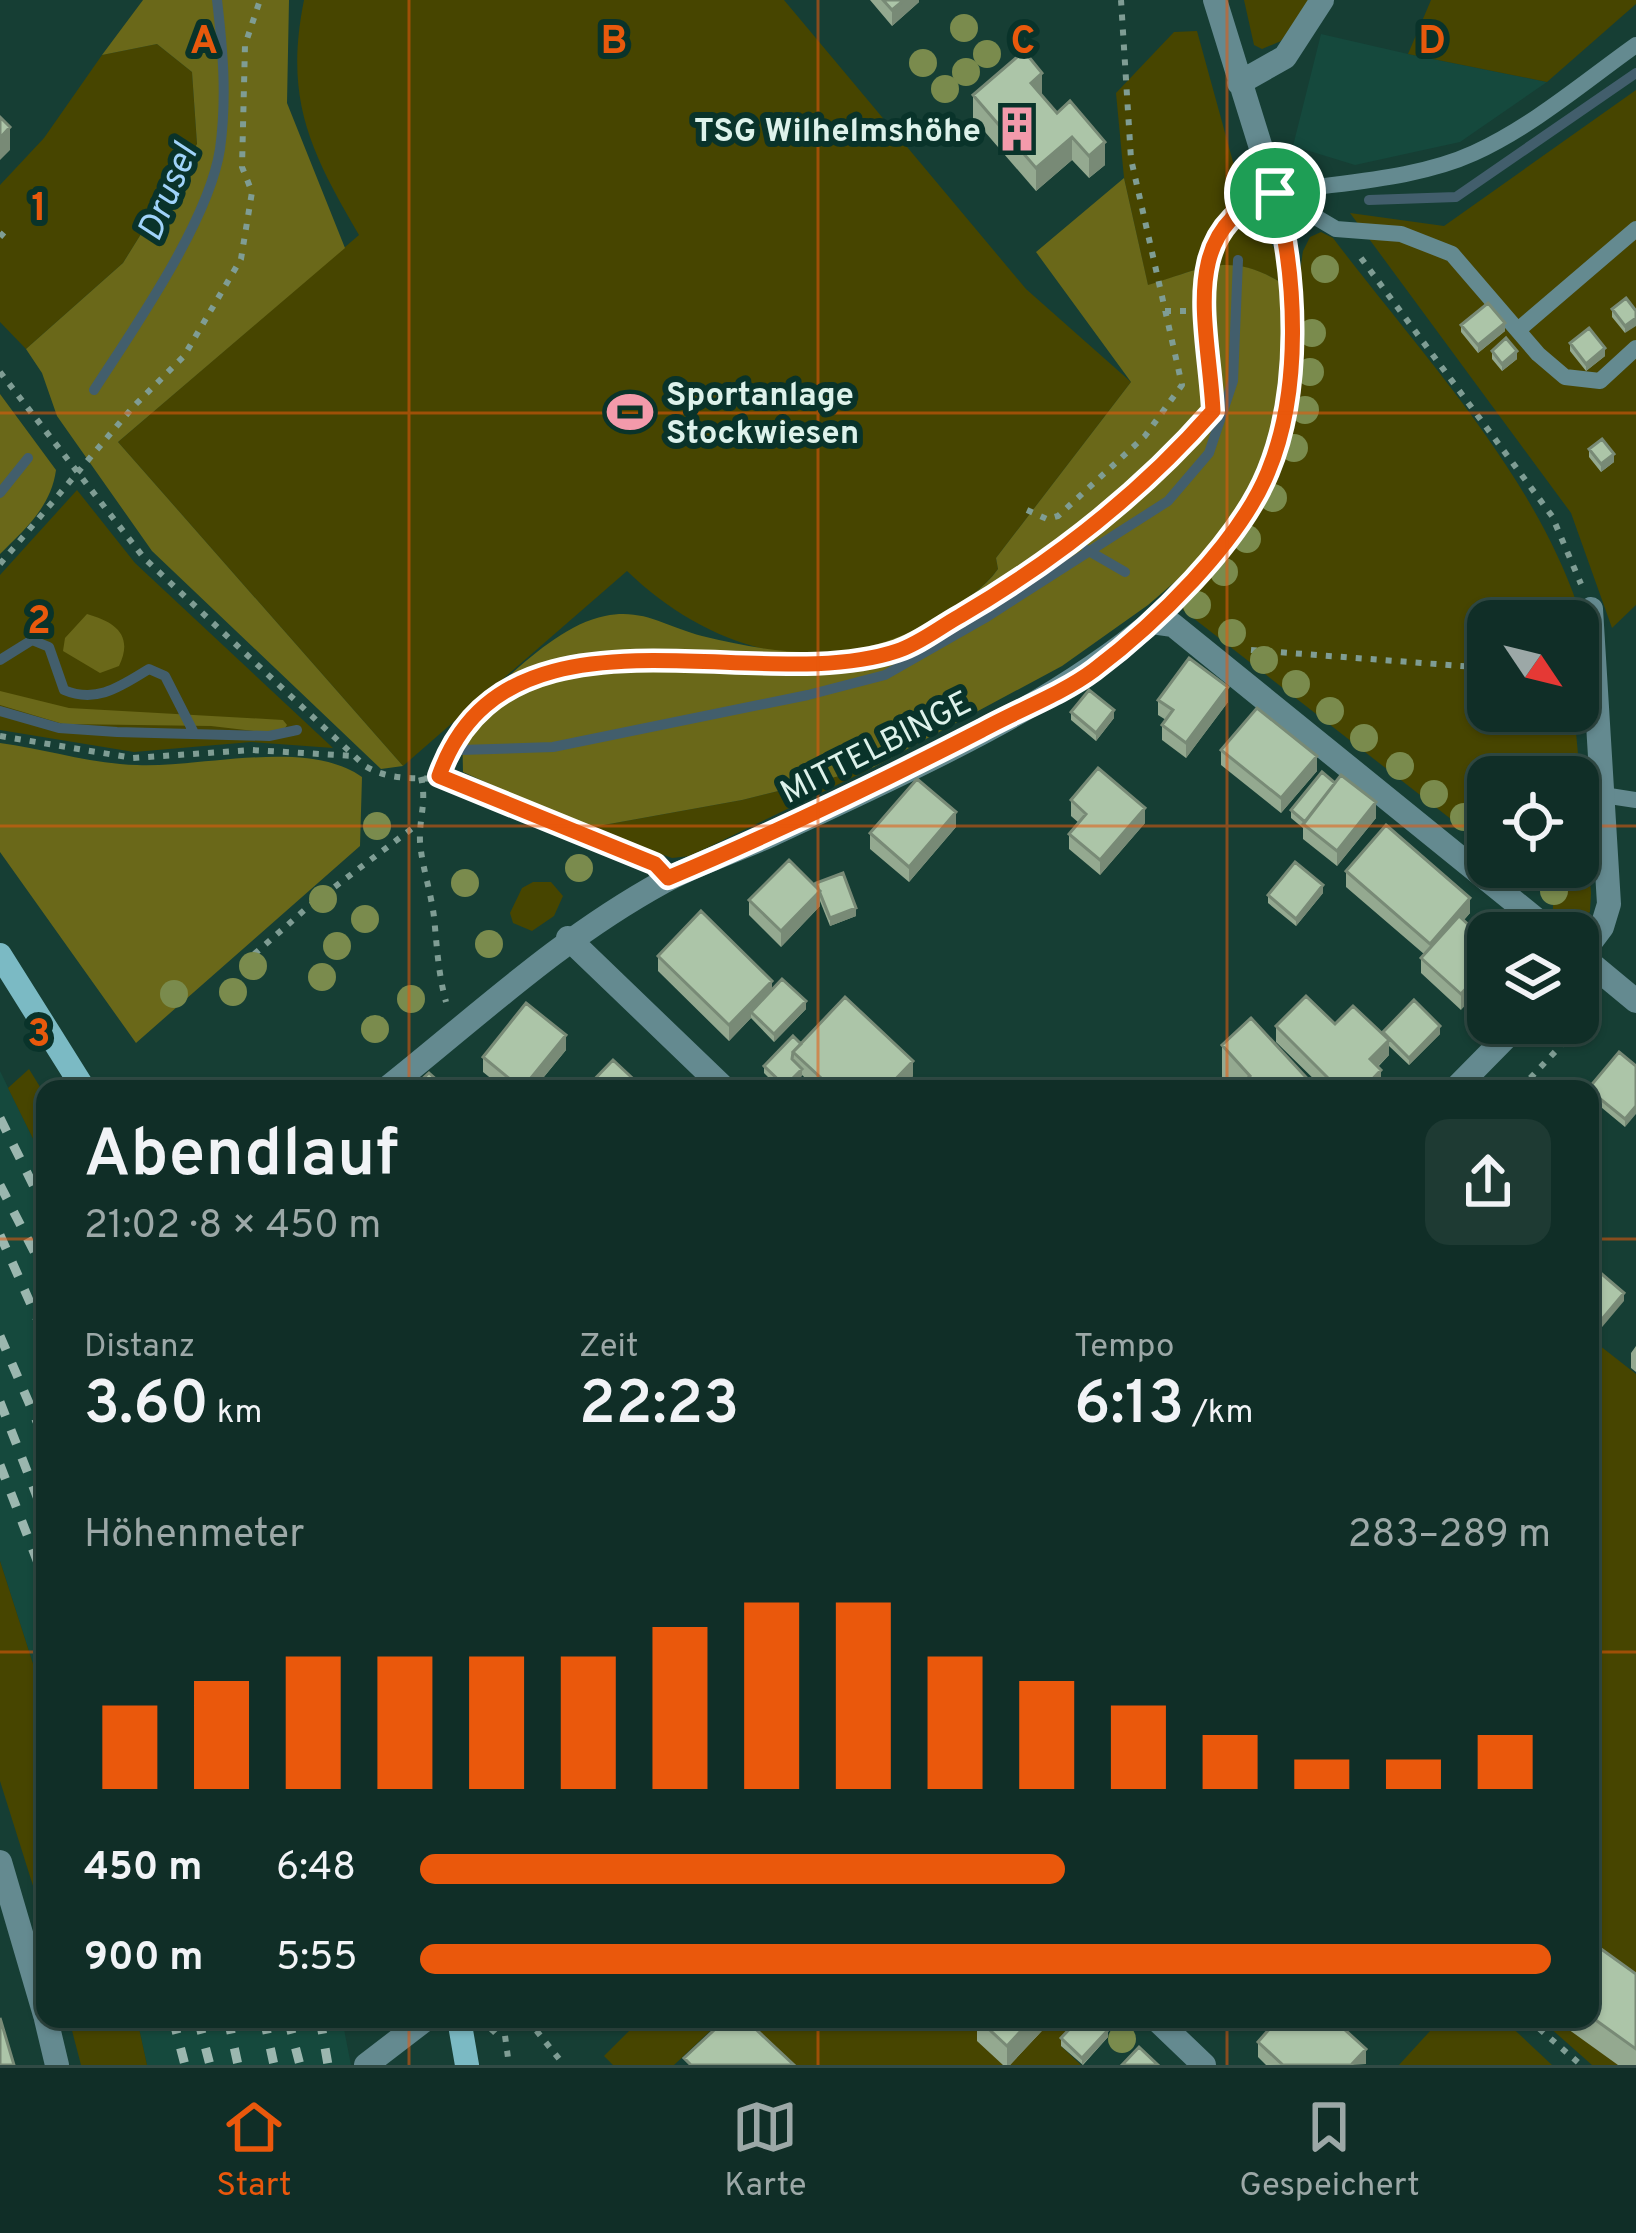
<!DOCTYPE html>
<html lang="de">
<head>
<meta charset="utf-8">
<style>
	body { margin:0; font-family:Overpass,sans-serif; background:#1e3a33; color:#f1f3f6; height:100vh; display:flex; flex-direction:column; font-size:45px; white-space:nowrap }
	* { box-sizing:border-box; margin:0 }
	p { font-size:39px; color:#9ca8a7 }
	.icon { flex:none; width:66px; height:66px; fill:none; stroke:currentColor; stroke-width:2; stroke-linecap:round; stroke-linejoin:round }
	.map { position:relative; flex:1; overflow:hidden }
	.side { position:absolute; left:36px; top:1080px; width:1563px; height:948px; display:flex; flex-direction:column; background:#102e27; border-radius:24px; box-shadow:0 3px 9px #0004,0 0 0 3px #304a44 }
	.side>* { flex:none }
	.needle { width:78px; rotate:125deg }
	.buttons { position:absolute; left:1467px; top:600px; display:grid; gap:24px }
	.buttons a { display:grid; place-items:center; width:132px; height:132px; border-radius:24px; background:#102e27; box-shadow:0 3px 9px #0004,0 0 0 3px #304a44; font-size:60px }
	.pin { position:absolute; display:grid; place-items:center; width:102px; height:102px; color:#fff; margin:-51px; border:6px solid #fff; border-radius:50%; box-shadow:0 3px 12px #0007 }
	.round { display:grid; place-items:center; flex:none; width:126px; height:126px; border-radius:24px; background:#1e3a33 }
	.overview { display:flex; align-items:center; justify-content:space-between; height:204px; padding:0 48px }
	h1 { font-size:66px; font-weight:600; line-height:90px }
	.stats { display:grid; grid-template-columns:repeat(3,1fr); gap:18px; height:204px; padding:12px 48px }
	.stats div { display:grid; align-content:center }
	.stats b { font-size:60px; font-weight:600 }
	.stats small { font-size:33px; font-weight:400 }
	.stats p { font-size:33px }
	.chart { height:336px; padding:24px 48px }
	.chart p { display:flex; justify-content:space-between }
	.chart svg { width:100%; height:216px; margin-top:12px; stroke:#ea580c; stroke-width:6 }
	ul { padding:0 48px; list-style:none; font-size:39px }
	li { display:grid; grid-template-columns:192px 144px 1fr; align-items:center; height:90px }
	li i { height:30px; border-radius:15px; background:#ea580c }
	.dock { display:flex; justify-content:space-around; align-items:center; height:168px; border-top:3px solid #304a44; background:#102e27; font-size:33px; color:#9ca8a7 }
	.dock a { display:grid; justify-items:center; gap:6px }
	.dock .selected { color:#ea580c }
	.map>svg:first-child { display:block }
	.built { fill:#15493d }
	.green { fill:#474500 }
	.forest { fill:#6a6819 }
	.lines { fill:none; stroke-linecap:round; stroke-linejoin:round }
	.stream { stroke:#425e6c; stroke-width:10 }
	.path { stroke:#7f9d94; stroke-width:6; stroke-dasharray:6 9; stroke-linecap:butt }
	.lane { stroke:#648a90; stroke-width:16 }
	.street { stroke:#648a90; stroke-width:24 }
	.secondary { stroke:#7bbac4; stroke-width:24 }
	.rail { stroke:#9bb7af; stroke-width:9; stroke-dasharray:15 15; stroke-linecap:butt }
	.tree { fill:#7a8b4d }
	.wall { fill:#94a990 }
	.shaded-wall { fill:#788a76 }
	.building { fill:#acc5a8; stroke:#788a76; stroke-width:3 }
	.route-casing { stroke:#fff; stroke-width:24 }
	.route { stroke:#ea580c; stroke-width:15 }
	.grid { fill:none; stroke:#e8590c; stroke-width:3; stroke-opacity:0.55 }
	.labels { text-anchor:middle; stroke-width:12; stroke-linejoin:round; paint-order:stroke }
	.poi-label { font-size:33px; font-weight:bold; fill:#ddf2eb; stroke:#09332a; text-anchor:end }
	.street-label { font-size:33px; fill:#ddf2eb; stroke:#09332a }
	.water-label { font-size:36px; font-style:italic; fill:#a0d3fa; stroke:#09332a }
	.grid-label { font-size:39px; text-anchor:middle; font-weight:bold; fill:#e8590c; stroke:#09332a; stroke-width:12; stroke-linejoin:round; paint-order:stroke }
</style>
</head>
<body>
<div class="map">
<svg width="1636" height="2065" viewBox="0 0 1636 2065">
	<rect width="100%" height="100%" fill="#163e34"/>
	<path class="built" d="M1321,34l87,20 139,28 -87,60 -105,23 -62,-19z
		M0,1071l45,92v538l-45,-140z
		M137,2019h205l9,46h-204z"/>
	<path class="green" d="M304,0h480l242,289 105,93 -135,176 2,11c-16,22 -42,37 -65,52 -105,65 -222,31 -306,-50l-224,195 -285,-324 241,-207c-49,-84 -75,-136 -55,-235z
		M1244,0h66l-29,41 -19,8 -8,-4z
		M1431,0h205v4l-89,78 -139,-28z
		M1197,31l41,149 42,80v22c-51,-30 -79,-14 -132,4l-24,-108 -8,-85 58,-61z
		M157,44l35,28 5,72 -74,119 -97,86 -26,-27v-137l44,-47 58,-83z
		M1636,90v515l-24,23 -41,-115 -221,-300 94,13z
		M1321,232l12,6c85,112 196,230 243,363l-19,7 3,13h-72v90h86l17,182 -1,19 -26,13 -11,-8v-18l-41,-32h66v-90h-90v71l-305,-238v-10c72,-79 106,-139 114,-247 3,-34 0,-68 6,-102l7,-14z
		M77,490l58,73 198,185 -82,-6 -117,10 -134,-22v-155z
		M872,768l-182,88 -18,2 -85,-30 155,-28z
		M533,882h18l12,14 -9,20 -22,15 -19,-8 -3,-10 12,-25z
		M29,1069l16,26v68l-37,-75z
		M1590,1338l46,36v691h-44l-52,-46h50z
		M0,1561l45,140v223l-45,-143z
		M69,2019h68l10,46h-66z
		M641,2019h82l-49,46h-61l-9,-9z
		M734,2019h353l-26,27 20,19h-300z
		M1441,2019h62l49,46h-153z"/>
	<path class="forest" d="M143,0h146l-2,103 58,145 -227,194 285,324 -22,3 -229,-218 -95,-135 -15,-43 -16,-24 97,-86 74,-119 -5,-72 -35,-28 -55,11z
		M1124,178l24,107c54,-16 80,-34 132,-3l2,104 -18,84 -41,65 -25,27 -50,43 -86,61 -190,102 -130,32 -155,28 -124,-56 -1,-49 7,-12c38,-31 86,-85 136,-95 39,-8 61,11 97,20 86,21 162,29 239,-21 21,-13 43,-26 57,-46l-2,-11 135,-176 -95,-130z
		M0,394l56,76c-5,37 -31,59 -56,84z
		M87,614c28,8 47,21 32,52l-19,7 -37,-22 2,-13z
		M0,691l69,17 214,12 4,5 -6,9 -70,-8 -148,-2 -63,-19z
		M0,743c45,6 92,21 137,22 65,3 170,-27 225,12l-2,69 -224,197 -136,-191z"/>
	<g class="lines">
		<path class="stream" d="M1369,200l87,-3 180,-124
			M94,390c40,-62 115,-169 126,-241 7,-51 3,-98 -3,-149
			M0,493l28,-35
			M1087,550l38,22
			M0,660l32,-20 17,7 15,43c33,14 57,-4 85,-21l16,7 28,55
			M0,711l59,17 58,4 152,4 28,-6
			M460,750l93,-3 255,-52 77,-20 100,-57 183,-117 41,-48 24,-72 5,-121"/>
		<path class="path" d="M0,237l7,-8
			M1361,258l191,258 29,68
			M1165,311h43
			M0,372l144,186 221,208c31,19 64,8 99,16l178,77
			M1027,510l20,9 11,-3 87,-80 37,-51 -51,-226 -10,-159
			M0,564l133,-157 51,-51 57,-97 11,-67 -10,-25 3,-122 15,-45
			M1173,598c35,-38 75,-77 95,-125 26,-61 33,-183 16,-247
			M1251,650l237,18
			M0,736l133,22 118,-8 103,6
			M439,776c67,-188 318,-78 458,-125 21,-7 43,-24 63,-35 95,-55 181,-123 253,-205 -3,-69 -31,-166 38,-207
			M421,777c6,27 -2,39 -1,65 2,25 11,50 14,75 3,30 4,55 12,85
			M243,964l65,-57 110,-83
			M1520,1089l78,-83
			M527,2019l37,46
			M1528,2019l53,46
			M503,2021l6,44
			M491,2033l14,-14"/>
		<path class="lane" d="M1275,193l61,36 65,5 51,20 86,100 27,23 35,4 36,-33
			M1275,193c64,-11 140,-13 199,-40 59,-27 110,-71 162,-108
			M1518,330l118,-101
			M1603,795l33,5"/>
		<path class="street" d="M1215,0l60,193
			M1239,83l46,-26 37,-57
			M568,938l157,151
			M1578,953l58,48
			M1578,959l24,-32 7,-23 -18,-295
			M386,1089c92,-73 173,-150 277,-207 34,-19 73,-31 108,-47 130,-61 271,-122 381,-213l21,3 380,308
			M1455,1089l65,-66
			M0,1862l45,153
			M46,2019l11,46
			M1156,2019l48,46
			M366,2065l60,-46"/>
		<path class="secondary" d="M0,955l84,134
			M459,2019l8,46"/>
		<path class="rail" d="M0,1118l45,91
			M0,1185l45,88
			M0,1235l45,101
			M0,1336l45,104
			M0,1402l45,115
			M0,1465l45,116
			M173,2019l12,46
			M198,2019l12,46
			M228,2019l10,46
			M264,2019l10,46
			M288,2019l12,46
			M320,2019l8,46"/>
	</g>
	<g class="tree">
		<circle cx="964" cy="28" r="14"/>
		<circle cx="987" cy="54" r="14"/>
		<circle cx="923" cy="63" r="14"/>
		<circle cx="966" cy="72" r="14"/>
		<circle cx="945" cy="89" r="14"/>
		<circle cx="1325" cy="269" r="14"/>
		<circle cx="1312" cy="333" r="14"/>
		<circle cx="1310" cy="372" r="14"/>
		<circle cx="1305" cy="410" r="14"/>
		<circle cx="1294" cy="448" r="14"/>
		<circle cx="1273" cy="498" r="14"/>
		<circle cx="1247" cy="539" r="14"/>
		<circle cx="1224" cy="572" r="14"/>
		<circle cx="1197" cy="605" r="14"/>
		<circle cx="1232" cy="633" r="14"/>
		<circle cx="1264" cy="660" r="14"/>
		<circle cx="1296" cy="684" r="14"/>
		<circle cx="1330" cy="711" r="14"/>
		<circle cx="1364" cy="738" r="14"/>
		<circle cx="1400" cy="766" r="14"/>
		<circle cx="1434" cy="794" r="14"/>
		<circle cx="1464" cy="817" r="14"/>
		<circle cx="377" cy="826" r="14"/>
		<circle cx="579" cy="868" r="14"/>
		<circle cx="465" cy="883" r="14"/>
		<circle cx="1554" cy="891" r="14"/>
		<circle cx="323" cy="899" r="14"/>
		<circle cx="365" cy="919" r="14"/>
		<circle cx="489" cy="944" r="14"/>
		<circle cx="337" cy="946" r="14"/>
		<circle cx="253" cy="966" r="14"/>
		<circle cx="322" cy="977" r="14"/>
		<circle cx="233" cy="992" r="14"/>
		<circle cx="174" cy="994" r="14"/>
		<circle cx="411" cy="999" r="14"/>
		<circle cx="375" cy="1029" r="14"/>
		<circle cx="1122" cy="2039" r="14"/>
	</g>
	<path class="wall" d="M870,0h49v2l-27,24z
		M973,95l69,1 63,69 -16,13 -17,-18 -36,31 -63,-73z
		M1626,298l-1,35 -13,-16v-8z
		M1461,325l44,6 -27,22 -17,-21z
		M1570,343l35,13 -19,15 -16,-20z
		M1492,351l25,8 -15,12 -10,-12z
		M1589,449l25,13 -13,10 -12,-15z
		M1158,700l70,2 -42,56 -24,-18v-15l4,-5 -8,-5z
		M1071,712l43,6 -18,23 -25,-21z
		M1221,750l96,21 -36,42 -60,-48z
		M1071,800l74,23 -45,52 -31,-26v-15l10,-11 -8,-7z
		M1291,810l85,8 -39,48 -34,-27v-11l-12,-10z
		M956,827l-47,55 -39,-33v-16z
		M1346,871l124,42 -7,8 -2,89 -40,-37v-15l3,-4 -78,-67z
		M816,883l40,33 -26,10 -10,-25v5l-39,41 -32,-32v-15l67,-13z
		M1323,893l-27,33 -28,-23v-8z
		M658,956l114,34 34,19 -32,33 -23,-24 -22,23 -71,-70z
		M1335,1024l48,11 57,-1 -31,31 -20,-19v9l-11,12 3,18 -4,4h-53l-48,-47v-16z
		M801,1044l112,32 -12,13h-84l-15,-14 -12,14h-10l-16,-16v-7z
		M1222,1045l95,44h-93l-2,-3z
		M566,1050l-32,39h-30l-21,-17v-15z
		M1636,1066l-11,61 -35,-29v-9z
		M1636,1346v26l-5,-4v-15z
		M1590,1941l46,33v91h-18l-64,-46h36z
		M977,2019h76l-43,46h-7l-26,-24z
		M1108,2037l-25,28 -22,-19v-8z
		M1258,2042l108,22 -100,1 -8,-8z"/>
	<path class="shaded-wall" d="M904,0h15v2l-27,24v-16z
		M1042,73v22l-11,-12z
		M10,127v23l-10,10v-22z
		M1072,137v23l-36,31v-23z
		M1105,142v23l-16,13v-22z
		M1636,318v8l-11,7v-7z
		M1505,323v8l-27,22v-8z
		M1605,348v8l-19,15v-7z
		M1517,351v8l-15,12v-7z
		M1614,454v8l-13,10v-8z
		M1228,687v15l-42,56v-15z
		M1114,710v8l-18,23v-8z
		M1317,756v15l-36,42v-15z
		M1376,802v16l-39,48v-15z
		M1145,808v15l-45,52v-15z
		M956,812v15l-47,55v-15z
		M1323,885v8l-27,33v-7z
		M820,891v15l-39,41v-16z
		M1470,898v15l-40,46v-15z
		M856,908v8l-26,10v-8z
		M1488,964v16l-27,30v-16z
		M772,981v16l-21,15v6l-22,23v-16z
		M806,1001v8l-32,33v-8z
		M1440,1026v8l-31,31v-7z
		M566,1035v15l-32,39h-12z
		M1389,1040v15l-19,19v-15z
		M913,1061v15l-12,13h-15z
		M802,1069v7l-12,13h-5v-3z
		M1381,1070v15l-4,4h-14z
		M1636,1106v8l-11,13v-8z
		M1624,1293v8l-32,38v-8z
		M1032,2019h21l-43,46h-3v-19z
		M1108,2030v7l-26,28v-7z
		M1366,2049v15l-15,1z"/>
	<path class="building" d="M883,0h21l-12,10z
		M1024,51l18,22 -11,10 26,30 13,-12 35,41 -16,14 -17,-19 -36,31 -63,-73z
		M0,117l10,10 -10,11z
		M1626,298l10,13v7l-11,8 -13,-17z
		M1488,303l17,20 -27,22 -17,-20z
		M1589,328l16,20 -19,16 -16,-21z
		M1506,338l11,13 -15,13 -10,-13z
		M1602,439l12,15 -13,10 -12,-15z
		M1189,658l39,29 -42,56 -24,-18 11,-15 -15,-10z
		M1089,690l25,20 -18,23 -25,-21z
		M1257,708l60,48 -36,42 -60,-48z
		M1098,768l47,40 -45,52 -31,-26 17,-20 -15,-14z
		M1322,772l13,11 -30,39 -14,-12z
		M1341,775l35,27 -39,49 -34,-27z
		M917,779l39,33 -47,55 -39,-34z
		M1386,825l84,73 -40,46 -84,-73z
		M789,860l31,31 -39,40 -32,-31z
		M1295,862l28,23 -27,34 -28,-24z
		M843,873l13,35 -26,10 -14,-35z
		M701,911l71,70 -43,44 -71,-69z
		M1459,916l29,27v21l-27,30 -40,-36z
		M782,979l24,22 -32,33 -23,-22z
		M1306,996l29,28 18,-18 36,34 -19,19 11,11 -18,19h-24l-63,-63z
		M845,997l68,64 -27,28h-53l-40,-37z
		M1414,1000l26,26 -31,32 -26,-26z
		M526,1003l40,32 -44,54 -39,-32z
		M1251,1018l66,71h-81l14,-13 -28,-31z
		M793,1036l8,8 -8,8 -1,7 10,10 -17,17 -21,-20z
		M1619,1052l17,14v40l-11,13 -37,-30z
		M613,1060l31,29h-59z
		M429,1073l18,16h-36z
		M1596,1269l28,24 -32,38 -2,-1v-54z
		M1590,1941l46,33v75l-46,-33z
		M0,2018l14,47h-14z
		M726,2019h19l49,46h-103l-7,-7z
		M978,2019h54l-25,27z
		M1079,2019h18l11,11 -26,28 -21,-20z
		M1278,2019h55l33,30 -15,16h-68l-25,-23z
		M1139,2047l19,18h-36z"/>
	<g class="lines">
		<g class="route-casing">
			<path id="route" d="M1275,193c22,85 27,197 -7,279 -29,71 -113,152 -174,198 -32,24 -76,40 -112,60 -103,53 -207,103 -314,148l-13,-14 -216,-88c66,-188 319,-78 458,-125 22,-7 43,-24 63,-35 94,-55 181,-123 253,-205 -4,-84 -38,-184 62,-218z"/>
		</g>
		<use href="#route" class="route"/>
	</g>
	<path class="grid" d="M409,0v1089M818,0v1089M1227,0v1089M0,413h1636M0,826h1488M1578,826h58M0,1239h45M1590,1239h46M0,1652h45M1590,1652h46M409,2019v46M818,2019v46M1227,2019v46"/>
	<defs>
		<g id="building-bare" transform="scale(3.6)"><path d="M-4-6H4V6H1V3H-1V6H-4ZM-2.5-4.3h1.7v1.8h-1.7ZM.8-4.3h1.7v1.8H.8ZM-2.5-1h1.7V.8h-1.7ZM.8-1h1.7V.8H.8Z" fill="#f39aab" stroke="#09332a" stroke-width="2.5" paint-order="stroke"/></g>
		<g id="stadium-bare" transform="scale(3.6)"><path d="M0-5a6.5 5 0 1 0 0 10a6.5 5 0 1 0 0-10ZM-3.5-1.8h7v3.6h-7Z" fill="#f39aab" stroke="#09332a" stroke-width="2.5" paint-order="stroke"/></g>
	</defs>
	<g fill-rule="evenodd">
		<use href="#building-bare" x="1017" y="129"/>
		<use href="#stadium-bare" x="630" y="412"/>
	</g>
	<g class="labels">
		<g class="poi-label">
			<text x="981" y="141">TSG Wilhelmshöhe</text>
			<text x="666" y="405" text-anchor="start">Sportanlage<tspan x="666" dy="38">Stockwiesen</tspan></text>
		</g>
		<g class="street-label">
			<text transform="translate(875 746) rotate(-27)" y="12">MITTELBINGE</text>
		</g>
		<g class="water-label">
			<text transform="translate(166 192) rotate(-67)" y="13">Drusel</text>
		</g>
	</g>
	<g class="grid-label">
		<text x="204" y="53">A</text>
		<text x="614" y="53">B</text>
		<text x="1023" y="53">C</text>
		<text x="1432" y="53">D</text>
		<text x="39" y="220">1</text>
		<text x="39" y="633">2</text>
		<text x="39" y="1046">3</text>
	</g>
</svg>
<div class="buttons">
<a><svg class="needle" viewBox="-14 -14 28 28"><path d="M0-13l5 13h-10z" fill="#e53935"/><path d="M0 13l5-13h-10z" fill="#9ca8a7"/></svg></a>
<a><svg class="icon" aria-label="locate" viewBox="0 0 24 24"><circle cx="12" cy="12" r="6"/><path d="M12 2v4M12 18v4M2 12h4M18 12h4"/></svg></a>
<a><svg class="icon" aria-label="layers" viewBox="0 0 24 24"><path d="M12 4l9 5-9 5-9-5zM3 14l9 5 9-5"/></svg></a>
</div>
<div class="pin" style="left:1275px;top:193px;background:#1e9e55"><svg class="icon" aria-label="arrive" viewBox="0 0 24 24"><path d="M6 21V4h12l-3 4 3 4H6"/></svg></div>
<section class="side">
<div class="overview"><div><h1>Abendlauf</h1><p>21:02 · 8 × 450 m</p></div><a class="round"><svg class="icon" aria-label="share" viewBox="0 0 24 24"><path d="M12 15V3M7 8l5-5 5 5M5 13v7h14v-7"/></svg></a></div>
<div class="stats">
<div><p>Distanz</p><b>3.60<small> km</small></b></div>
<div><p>Zeit</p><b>22:23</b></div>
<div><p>Tempo</p><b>6:13<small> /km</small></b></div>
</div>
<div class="chart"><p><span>Höhenmeter</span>283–289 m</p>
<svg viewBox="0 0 160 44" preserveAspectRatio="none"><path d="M5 44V27M15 44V22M25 44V17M35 44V17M45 44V17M55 44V17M65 44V11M75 44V6M85 44V6M95 44V17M105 44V22M115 44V27M125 44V33M135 44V38M145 44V38M155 44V33"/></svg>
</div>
<ul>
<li><b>450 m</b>6:48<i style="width:57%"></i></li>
<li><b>900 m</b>5:55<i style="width:100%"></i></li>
</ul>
</section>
</div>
<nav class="dock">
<a class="selected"><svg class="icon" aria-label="home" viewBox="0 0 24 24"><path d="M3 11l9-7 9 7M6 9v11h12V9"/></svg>Start</a>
<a><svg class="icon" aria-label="map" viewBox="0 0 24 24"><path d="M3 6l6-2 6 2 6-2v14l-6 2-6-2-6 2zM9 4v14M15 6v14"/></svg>Karte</a>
<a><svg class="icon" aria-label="saved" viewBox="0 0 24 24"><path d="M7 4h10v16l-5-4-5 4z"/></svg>Gespeichert</a>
</nav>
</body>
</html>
